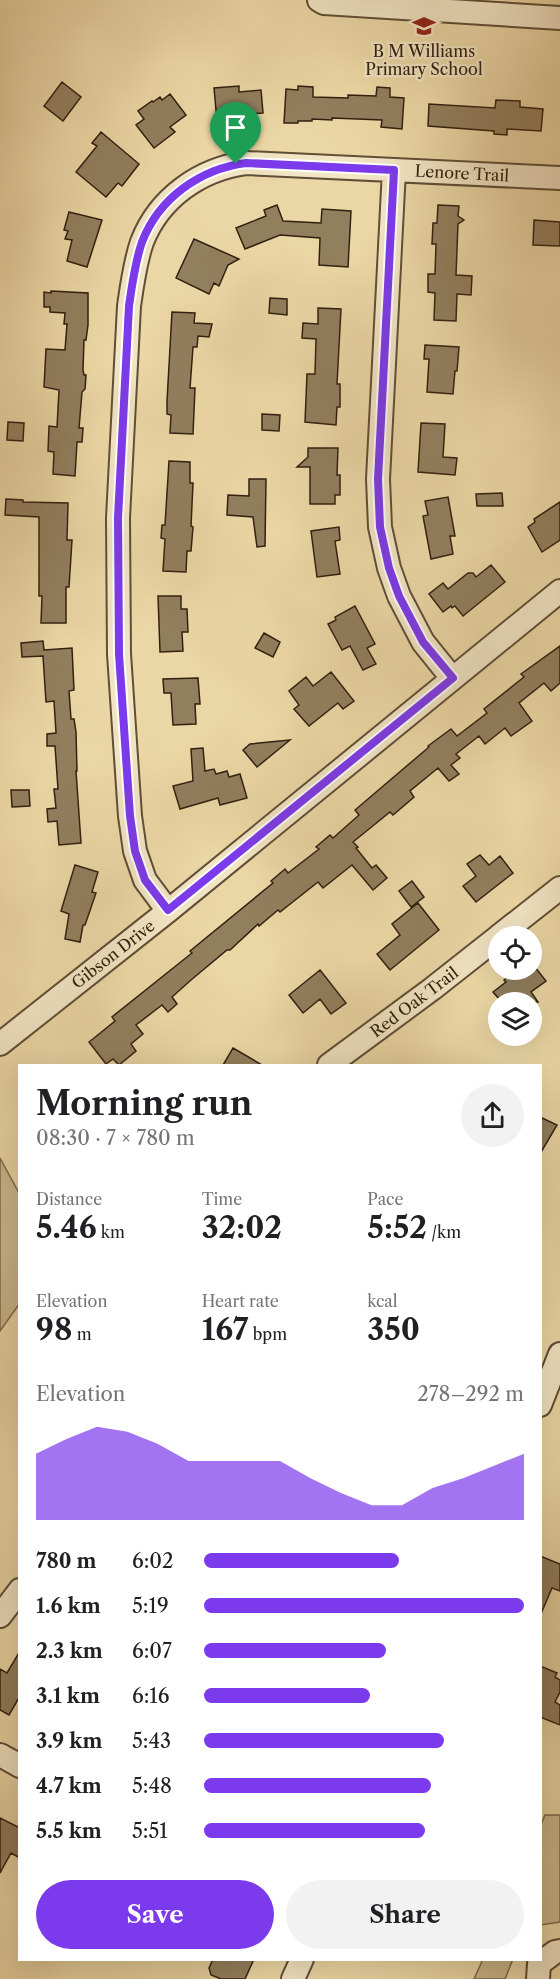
<!DOCTYPE html>
<html lang="en">
<head>
<meta charset="utf-8">
<style>
	body { margin:0; font-family:"Libre Caslon Text",serif; background:#f2f2f2; color:#202124; height:100vh; display:flex; flex-direction:column; font-size:22px; white-space:nowrap }
	* { box-sizing:border-box; margin:0 }
	p { font-size:20px; color:#757577 }
	.icon { flex:none; width:33px; height:33px; fill:none; stroke:currentColor; stroke-width:2; stroke-linecap:round; stroke-linejoin:round }
	.map { position:relative; flex:1; overflow:hidden }
	.drawer { position:absolute; left:18px; top:1064px; width:524px; height:897px; display:flex; flex-direction:column; background:#fff; border-radius:0px; box-shadow:0 6px 24px #0002 }
	.drawer>* { flex:none }
	.tools { position:absolute; left:488px; top:926px; display:grid; gap:12px }
	.tools a { display:grid; place-items:center; width:54px; height:54px; border-radius:50%; background:#fff; box-shadow:0 6px 24px #0002; font-size:30px }
	.pin { position:absolute; display:grid; place-items:center; width:51px; height:51px; color:#fff; margin:-62px -26px; border-radius:50% 50% 50% 0; rotate:-45deg; box-shadow:0 0 6px #0007 }
	.pin .icon { rotate:45deg }
	.round { display:grid; place-items:center; flex:none; width:63px; height:63px; border-radius:32px; background:#f2f2f2 }
	.head { display:flex; align-items:center; justify-content:space-between; height:102px; padding:0 18px }
	h1 { font-size:33px; font-weight:700; line-height:45px }
	.metrics { display:grid; grid-template-columns:repeat(3,1fr); gap:9px; height:102px; padding:6px 18px }
	.metrics div { display:grid; align-content:center }
	.metrics b { font-size:30px; font-weight:700 }
	.metrics small { font-size:16px; font-weight:400 }
	.metrics p { font-size:16px }
	.chart { height:168px; padding:12px 18px }
	.chart p { display:flex; justify-content:space-between }
	.chart svg { width:100%; height:108px; margin-top:6px; fill:#7c3aed; opacity:.7 }
	.action { display:flex; gap:12px; margin-top:auto; padding:12px 18px }
	.action a { flex:1; height:69px; border-radius:36px; background:#7c3aed; color:#fff; font-size:24px; font-weight:700; line-height:69px; text-align:center }
	.action a+a { background:#f2f2f2; color:#202124 }
	ul { padding:0 18px; list-style:none; font-size:20px }
	li { display:grid; grid-template-columns:96px 72px 1fr; align-items:center; height:45px }
	li i { height:15px; border-radius:8px; background:#7c3aed }
	.map>svg:first-child { display:block }
	.green { fill:#ccb88c; stroke:#7f6c4e; stroke-width:1.5 }
	.building { fill:#927f5e; stroke:#322011; stroke-width:1.5 }
	.lines { fill:none; stroke-linecap:round; stroke-linejoin:round }
	.minor-casing { stroke:#604e36; stroke-width:26 }
	.minor { stroke:#f2e5c4; stroke-width:22 }
	.route-casing { stroke:#fff; stroke-width:12 }
	.route { stroke:#7c3aed; stroke-width:8 }
	.labels { text-anchor:middle; stroke-width:4.5; stroke-linejoin:round; paint-order:stroke }
	.poi-label { font-size:16px; fill:#322011; stroke:#f2e5c4 }
	.street-label { font-size:16px; fill:#322011; stroke:#f2e5c4 }
</style>
</head>
<body>
<div class="map">
<svg width="560" height="1979" viewBox="0 0 560 1979">
	<rect width="100%" height="100%" fill="#ebd7a5"/>
	<filter id="stains"><feTurbulence type="fractalNoise" baseFrequency=".00333" numOctaves="4"/><feColorMatrix values="0 0 0 0 .2 0 0 0 0 .09 0 0 0 0 .02 0 0 0 .5 -.17"/></filter>
	<radialGradient id="worn" r=".72"><stop offset=".6" stop-color="#630" stop-opacity="0"/><stop offset="1" stop-color="#630" stop-opacity=".3"/></radialGradient>
	<path class="green" d="M0,1158l19,35 1,110 -20,28z
		M545,1815h15v107l-20,3v-98z
		M483,1959h30l-8,20h-31z"/>
	<path class="building" d="M62,82l19,15 -18,24 -19,-15z
		M239,86v6l22,-2 2,23 -33,2v5l-13,1 -3,-33z
		M298,86l15,1v10l35,1v-3l28,1 1,-9 13,1v9l14,1 -2,31 -21,-2 1,-7 -50,-2v2l-20,-1v2h-14v2h-14l2,-34 12,1z
		M170,94l16,21 -16,12 5,5 -21,16 -18,-23 8,-6 -6,-8 14,-10 1,1 7,-5 2,3z
		M496,100l24,1v6l23,2 -2,22 -34,-2v6l-13,-1v-3l-66,-5 1,-22 66,4z
		M101,132l38,32 -17,22 -4,-3 -12,14 -30,-25 21,-26 -5,-3z
		M277,205l6,16 38,2 1,-14 29,2 -3,56 -29,-2 1,-27 -40,-3 -35,14 -9,-21 30,-12 -2,-6z
		M438,205l21,1 -1,10 6,4 -6,4 -2,51 16,1 -1,19 -14,-1 -1,27 -22,-1 1,-27 -7,-1v-18h7l1,-30h-4l1,-21h4z
		M69,212l33,8 -15,47 -20,-6 5,-21 -7,-1 3,-8 -4,-1z
		M534,220l26,2v24l-27,-1z
		M194,239l45,20 -11,6 -9,21 -5,-3 -5,11 -33,-16z
		M51,291l37,2v32l-2,15h-2l-1,30 1,5h2l-1,14 -3,3 -3,36h4l-1,14h-5l-2,34 -22,-2 1,-22 -6,-1 1,-25 8,1 2,-37 -15,-3 2,-38 19,1 2,-26h-3l1,-11 -15,-1v-5h-6v-15l7,1z
		M270,298l17,1v16l-18,-2z
		M318,308l23,1 -4,75h3v23h-3l-1,18 -31,-3 2,-48h8l1,-35 -14,-1 1,-15 15,1z
		M172,312l23,1 -1,10 18,1 -3,13 -11,-1 -1,11h-4l-3,41h5l-2,46 -23,-1 1,-18 -4,-1v-13z
		M425,345l34,2 -2,24h-2l-2,23 -26,-2 2,-33h-5z
		M262,414l18,1 -1,16 -17,-1z
		M8,422l16,1 -1,18 -16,-1z
		M421,423l24,1 -2,33 14,1 -2,17 -37,-3z
		M308,448h30l-1,27h3v20h-5v9h-25v-37h-13l11,-10z
		M169,461l21,1v21h3l-2,43 2,1 -2,24h-4l-1,21 -23,-1 2,-32 -4,-1 1,-13h3z
		M249,479h17l-1,67 -8,1 -4,-30 -26,-2 1,-20 21,1z
		M502,493l1,13h-26l-1,-12z
		M448,497l7,39h-5l3,18 -22,5 -8,-43 5,-1 -3,-14z
		M6,499l17,1v2l45,1 -1,37h5l-3,47h-3v36h-25l1,-27h-3v-79l-34,-2z
		M560,502v38l-18,12 -14,-25 7,-5 -1,-3z
		M339,527l1,13 -5,1 5,33 -23,3 -6,-46z
		M491,565l14,17 -42,34 -8,-10 -3,2 -1,-2 -8,6 -14,-18 14,-11 5,6 20,-16h5l3,4z
		M158,596h23v13h6l1,23h-6l1,19 -23,1z
		M355,606l20,38 -8,4 9,16 -13,6 -13,-24 -8,4 -14,-26 8,-4 -1,-3z
		M264,633l16,9 -7,15 -18,-9z
		M43,641l1,9 28,-2 2,42 -5,1 2,28h3l2,13 1,39h-1l5,72 -22,2 -2,-24 -9,1 -1,-13 9,-1 -2,-19h4l-3,-43h-8v-12l9,-1 -2,-32 -8,1 -3,-46 -21,1 -1,-14z
		M560,646v37l-9,8 -7,-8 -25,20 13,18 -21,15 -6,-8 -20,16 -6,-8 -23,18 4,4 -9,7 8,9 -10,7 -11,-13 -28,23 4,6 -21,18 -3,-3 -37,30 5,5 -2,1 16,20 4,-3 11,13 -14,12 -21,-25 -29,23 -5,-6 -38,30 -2,-2 -19,16 -1,-2 -28,26h-3l-36,30 -19,17 5,7 -9,8 -6,-7 -26,20 7,9 -12,10 5,7 -17,14 -6,-6 -7,5 -17,-22 26,-21 -3,-4 80,-64 -2,-2 83,-68 -2,-2 14,-12 3,4 31,-24 -3,-2 14,-12 3,3 26,-23 -4,-5 74,-63 -1,-1 23,-17 6,7 30,-23 -3,-4 40,-32 -3,-3z
		M331,672l23,29 -11,8 -5,-6 -29,23 -15,-17 5,-4 -10,-14 17,-14 7,9z
		M198,678l2,26h-5l1,20 -23,1 -2,-32h-7l-1,-14z
		M290,740l-33,27 -14,-17 7,-6z
		M203,748l2,23 9,-2 2,5 11,-3 2,6 11,-3 7,24 -27,7 -2,-7 -38,11 -7,-23 20,-5 -2,-32z
		M11,790h18l1,16 -18,1z
		M480,855l9,10 11,-9 13,17 -37,29 -13,-16 13,-10 -9,-12z
		M75,865l23,7 -6,20 4,1 -11,32h-2l-3,17 -15,-3 4,-25 -8,-3z
		M412,881l12,16 -13,10 -12,-16z
		M418,903l21,27 -49,40 -13,-16 23,-19 -8,-11z
		M531,962l15,19 -15,11 7,10h-36l-9,-10 13,-10 -2,-2 13,-10 2,2 3,-3h9z
		M320,970l26,33 -15,11 -11,-15 -17,14 -14,-18z
		M233,1048l29,17h-39z
		M540,1117l17,8 -17,29z
		M540,1556l20,8v27l-8,-3 -12,28z
		M20,1651v45l-11,19 -9,-5v-41l7,4z
		M540,1666l17,7 -2,4 5,3v12l-5,10 5,3v20l-20,-8z
		M0,1818l20,10v30l-9,-5 -11,20z
		M213,1959h41l-9,20h-24l-10,-4 -2,-7z"/>
	<g class="lines">
		<g class="minor-casing">
			<path id="minor" d="M319,0l5,3 236,15
				M394,170l-16,309 2,48 9,41 10,28 24,46 29,36
				M168,911l-23,-31 -10,-29 -5,-35 -11,-162 -1,-136 11,-212c3,-21 6,-44 13,-64 17,-44 58,-73 104,-79l314,15
				M499,936l61,-48
				M0,1044l168,-133 392,-320
				M329,1065l103,-76 66,-52
				M540,1405l20,-51
				M0,1616l20,-26
				M0,1755l20,11
				M293,1979l9,-20
				M538,1979l1,-15 16,-12 5,-1"/>
		</g>
		<use href="#minor" class="minor"/>
	</g>
	<g class="lines">
		<g class="route-casing">
			<path id="route" d="M246,163l148,7 -16,309 2,48 9,41 10,28 24,46 30,36 -285,232 -23,-30 -10,-29 -5,-35 -11,-162 -1,-136 11,-212c3,-21 6,-44 13,-64 17,-44 58,-73 104,-79z"/>
		</g>
		<use href="#route" class="route"/>
	</g>
	<defs>
		<g id="school-bare" transform="scale(1.8)"><path d="M0-5L7-2L0 1L-7-2ZM-4 1L0 2.5L4 1V4Q0 6-4 4Z" fill="#8f2418" stroke="#f2e5c4" stroke-width="2.5" paint-order="stroke"/></g>
	</defs>
	<g fill-rule="evenodd">
		<use href="#school-bare" x="424" y="26"/>
	</g>
	<g class="labels">
		<g class="poi-label">
			<text x="424" y="57">B M Williams<tspan x="424" dy="18">Primary School</tspan></text>
		</g>
		<g class="street-label">
			<text transform="translate(462 173) rotate(3)" y="6">Lenore Trail</text>
			<text transform="translate(113 954) rotate(-38)" y="6">Gibson Drive</text>
			<text transform="translate(414 1002) rotate(-37)" y="6">Red Oak Trail</text>
		</g>
	</g>
	<rect width="100%" height="100%" filter="url(#stains)"/>
	<rect width="100%" height="100%" fill="url(#worn)"/>
</svg>
<div class="tools">
<a><svg class="icon" aria-label="locate" viewBox="0 0 24 24"><circle cx="12" cy="12" r="6"/><path d="M12 2v4M12 18v4M2 12h4M18 12h4"/></svg></a>
<a><svg class="icon" aria-label="layers" viewBox="0 0 24 24"><path d="M12 4l9 5-9 5-9-5zM3 14l9 5 9-5"/></svg></a>
</div>
<div class="pin" style="left:236px;top:164px;background:#1e9e55"><svg class="icon" aria-label="arrive" viewBox="0 0 24 24"><path d="M6 21V4h12l-3 4 3 4H6"/></svg></div>
<section class="drawer">
<div class="head"><div><h1>Morning run</h1><p>08:30 · 7 × 780 m</p></div><a class="round"><svg class="icon" aria-label="share" viewBox="0 0 24 24"><path d="M12 15V3M7 8l5-5 5 5M5 13v7h14v-7"/></svg></a></div>
<div class="metrics">
<div><p>Distance</p><b>5.46<small> km</small></b></div>
<div><p>Time</p><b>32:02</b></div>
<div><p>Pace</p><b>5:52<small> /km</small></b></div>
</div>
<div class="metrics">
<div><p>Elevation</p><b>98<small> m</small></b></div>
<div><p>Heart rate</p><b>167<small> bpm</small></b></div>
<div><p>kcal</p><b>350</b></div>
</div>
<div class="chart"><p><span>Elevation</span>278–292 m</p>
<svg viewBox="0 0 160 44" preserveAspectRatio="none"><path d="M0 44V17L10 11L20 6L30 8L40 13L50 20L60 20L70 20L80 20L90 27L100 33L110 38L120 38L130 31L140 27L150 22L160 17V44z"/></svg>
</div>
<ul>
<li><b>780 m</b>6:02<i style="width:61%"></i></li>
<li><b>1.6 km</b>5:19<i style="width:100%"></i></li>
<li><b>2.3 km</b>6:07<i style="width:57%"></i></li>
<li><b>3.1 km</b>6:16<i style="width:52%"></i></li>
<li><b>3.9 km</b>5:43<i style="width:75%"></i></li>
<li><b>4.7 km</b>5:48<i style="width:71%"></i></li>
<li><b>5.5 km</b>5:51<i style="width:69%"></i></li>
</ul>
<div class="action"><a>Save</a><a>Share</a></div>
</section>
</div>
</body>
</html>
